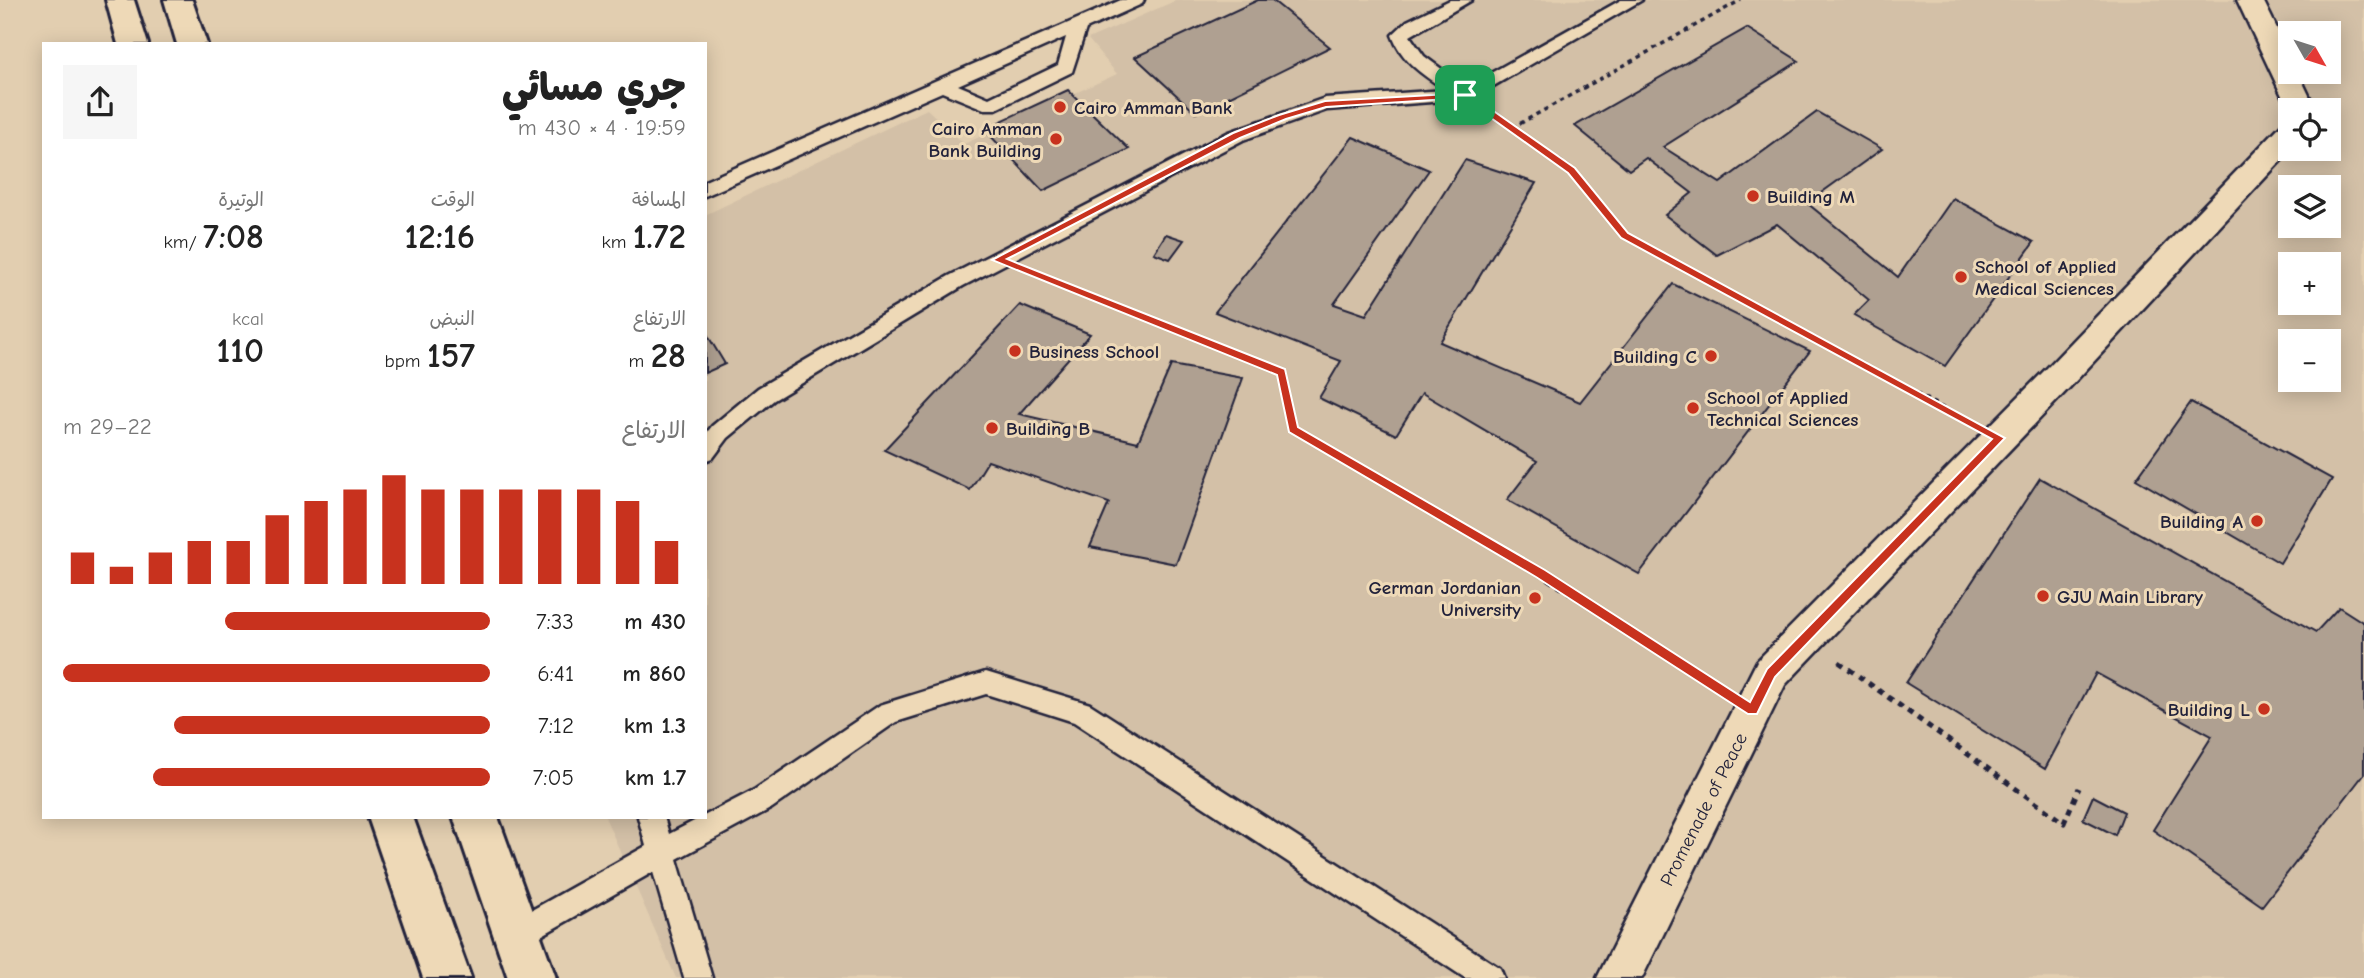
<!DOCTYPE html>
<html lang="ar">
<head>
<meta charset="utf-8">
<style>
	body { margin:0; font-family:"Comic Neue","Playpen Sans Arabic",sans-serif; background:#f6f6f6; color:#222; direction:rtl; height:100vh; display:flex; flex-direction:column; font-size:26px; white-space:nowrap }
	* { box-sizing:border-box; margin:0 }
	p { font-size:23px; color:#767676 }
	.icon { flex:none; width:38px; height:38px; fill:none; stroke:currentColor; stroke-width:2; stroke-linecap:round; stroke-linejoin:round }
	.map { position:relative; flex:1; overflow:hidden; direction:ltr }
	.drawer { position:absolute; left:42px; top:42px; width:665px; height:777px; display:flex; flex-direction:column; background:#fff; border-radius:0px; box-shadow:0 4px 18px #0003; direction:rtl }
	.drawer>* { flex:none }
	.needle { width:46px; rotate:129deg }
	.controls { position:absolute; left:2278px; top:21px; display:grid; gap:14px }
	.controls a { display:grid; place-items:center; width:63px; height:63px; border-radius:0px; background:#fff; box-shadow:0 4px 18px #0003; font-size:35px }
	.pin { position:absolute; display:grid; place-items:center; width:60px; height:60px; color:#fff; margin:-30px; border-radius:14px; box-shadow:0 4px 10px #0006 }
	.round { display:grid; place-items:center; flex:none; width:74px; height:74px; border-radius:0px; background:#f6f6f6 }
	.headline { display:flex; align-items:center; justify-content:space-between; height:119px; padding:0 21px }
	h1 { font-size:38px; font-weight:800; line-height:52px }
	.metrics { display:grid; grid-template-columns:repeat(3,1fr); gap:10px; height:119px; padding:7px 21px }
	.metrics div { display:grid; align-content:center }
	.metrics b { font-size:35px; font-weight:800 }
	.metrics small { font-size:19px; font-weight:400 }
	.metrics p { font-size:19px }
	.chart { height:196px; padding:14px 21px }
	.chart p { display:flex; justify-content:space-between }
	.chart svg { width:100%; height:126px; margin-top:7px; stroke:#c8321e; stroke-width:6 }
	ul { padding:0 21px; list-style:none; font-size:23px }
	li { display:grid; grid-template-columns:112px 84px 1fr; align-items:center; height:52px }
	li i { height:18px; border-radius:9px; background:#c8321e }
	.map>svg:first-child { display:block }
	.built { fill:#d3c0a7; fill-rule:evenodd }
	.building { fill:#afa091; stroke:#22223b; stroke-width:2 }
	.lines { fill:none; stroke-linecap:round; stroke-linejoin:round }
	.service-casing { stroke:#22223b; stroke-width:5 }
	.pedestrian-casing { stroke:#22223b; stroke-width:5 }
	.primary-casing { stroke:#22223b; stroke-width:6 }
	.path-far1 { stroke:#22223b; stroke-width:3.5; stroke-dasharray:4.5 4.5; stroke-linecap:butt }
	.path { stroke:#22223b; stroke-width:5; stroke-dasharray:6 6; stroke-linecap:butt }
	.service { fill:#eed9b7; fill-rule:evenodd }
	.pedestrian { fill:#eed9b7; fill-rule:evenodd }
	.primary { fill:#eed9b7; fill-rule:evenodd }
	.route { fill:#c8321e; stroke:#fff; stroke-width:2; fill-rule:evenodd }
	.poi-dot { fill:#c8321e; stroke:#eed9b7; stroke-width:2.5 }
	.labels { text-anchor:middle; stroke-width:6; stroke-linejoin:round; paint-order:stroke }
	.poi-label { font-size:19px; font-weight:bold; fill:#22223b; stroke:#eed9b7; text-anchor:start }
	.street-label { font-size:19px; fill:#22223b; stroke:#eed9b7 }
</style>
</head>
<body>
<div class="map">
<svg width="2364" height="978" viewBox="0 0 2364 978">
	<rect width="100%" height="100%" fill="#e2ceb0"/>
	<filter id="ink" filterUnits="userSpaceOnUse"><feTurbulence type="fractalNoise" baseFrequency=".0143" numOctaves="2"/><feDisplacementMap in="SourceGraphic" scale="14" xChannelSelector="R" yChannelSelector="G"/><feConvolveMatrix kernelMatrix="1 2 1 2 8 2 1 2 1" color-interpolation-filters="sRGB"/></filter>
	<g filter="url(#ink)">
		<path class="built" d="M1177,0h1187v978h-1688l-71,-161h100v-602l222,-106 37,35 153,-70 -29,-35zM2291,33h38v39h-38zM2291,110h38v39h-38zM2291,187h38v39h-38zM2291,264h38v39h-38zM2291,341h38v39h-38z"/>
		<path class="building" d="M1258,0h14l58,47 -134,66 -61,-56z
			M1747,28l52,33 -136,86 57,36 97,-71 65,37 -75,54 91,74 55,-79 81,44 -89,124 -91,-51 15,-15 -92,-76 -60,31 -52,-40 27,-22 -46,-35 -17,12 -54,-44z
			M1068,90l61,59 -86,42 -59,-62z
			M1353,137l76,33 -95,134 32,11 99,-155 71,23 -96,159 140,60 93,-118 137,67 -171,223 -132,-74 30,-39 -115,-68 -26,42 -77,-37 22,-37 -126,-49z
			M1166,234l18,6 -14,19 -16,-6z
			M1020,305l70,29 -71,80 119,28 33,-77 72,13 -67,186 -86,-17 19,-44 -121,-42 -18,29 -86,-40z
			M705,331l20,33 -20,9z
			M2191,402l141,77 -52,84 -144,-84z
			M2040,478l276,154 23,-25 25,16v151l-102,132 -109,-76 59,-94 -116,-63 -51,96 -139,-86z
			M2093,796l31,16 -9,23 -32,-16z"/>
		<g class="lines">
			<g class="service-casing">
				<path id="service" d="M1121,0h23l-2,4 -56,25 -14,43 -76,37h-12l-42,-17 -237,104v-15zM1066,37l-8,28 -69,33 -31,-13z
					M1450,0h22l-62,36 14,20 42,31 155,-87h21l-171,99 -144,11 -84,30 -280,146 -189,114 -46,38 -15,20 -8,3v-26l7,-9 46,-38 191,-112 280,-144 96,-34 121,-8c-22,-14 -45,-29 -54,-55l15,-14z
					M986,672l104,32 410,264 4,10h-39l-391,-256 -88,-28 -90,28 -124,86 -95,51 35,119h-28l-31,-106 -128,73 -10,4 -10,-4 -4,-10 4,-10 141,-79 -8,-29h26l5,17 85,-44 126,-85z"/>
			</g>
			<g class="pedestrian-casing">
				<path id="pedestrian" d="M2237,0h26l28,57v15h7l18,38h-25v5z
					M2291,122l1,27 -221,237 -286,299 -143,293h-45l160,-317 290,-293 234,-243z"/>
			</g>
			<g class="primary-casing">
				<path id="primary" d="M106,0h28l14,44h-30z
					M164,0h28l15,44h-30z
					M368,817h45l58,161h-48z
					M453,817h45l58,161h-48z"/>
			</g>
			<path class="path-far1" d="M1492,114l80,56 53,66 340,184
				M1512,128l229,-128
				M1033,274l248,98 12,55"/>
			<path class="path" d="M1292,425l1,4 247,145 180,115
				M1839,662l225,161 15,-35"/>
			<use href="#service" class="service"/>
			<use href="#pedestrian" class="pedestrian"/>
			<use href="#primary" class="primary"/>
		</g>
	</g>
	<path class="route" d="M1468,93l107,75 53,65 377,205 -230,239 -18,37h-9l-212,-137 -247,-145 -12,-57 -285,-115 241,-127 46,-18 46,-14zM1463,98l105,75 53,65 371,201 -225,230 -17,33 -205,-132 -247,-143 -13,-58 -278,-110 233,-121 46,-19 40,-12z"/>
	<g class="poi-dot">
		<circle cx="1060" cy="107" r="7"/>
		<circle cx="1056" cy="139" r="7"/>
		<circle cx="1753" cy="196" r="7"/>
		<circle cx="1961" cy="277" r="7"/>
		<circle cx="1015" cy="351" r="7"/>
		<circle cx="1711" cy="356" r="7"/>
		<circle cx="1693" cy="408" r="7"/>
		<circle cx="992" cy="428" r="7"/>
		<circle cx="2257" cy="521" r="7"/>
		<circle cx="2043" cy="596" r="7"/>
		<circle cx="1535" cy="598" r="7"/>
		<circle cx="2264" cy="709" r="7"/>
	</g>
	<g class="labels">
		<g class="poi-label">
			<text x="1074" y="114">Cairo Amman Bank</text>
			<text x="1042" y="135" text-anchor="end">Cairo Amman<tspan x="1042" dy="22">Bank Building</tspan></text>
			<text x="1767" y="203">Building M</text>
			<text x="1975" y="273">School of Applied<tspan x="1975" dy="22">Medical Sciences</tspan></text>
			<text x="1029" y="358">Business School</text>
			<text x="1697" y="363" text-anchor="end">Building C</text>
			<text x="1707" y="404">School of Applied<tspan x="1707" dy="22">Technical Sciences</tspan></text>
			<text x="1006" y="435">Building B</text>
			<text x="2243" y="528" text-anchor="end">Building A</text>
			<text x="1521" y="594" text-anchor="end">German Jordanian<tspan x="1521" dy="22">University</tspan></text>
			<text x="2057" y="603">GJU Main Library</text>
			<text x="2250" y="716" text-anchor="end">Building L</text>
		</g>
		<g class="street-label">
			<text transform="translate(1703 809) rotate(-63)" y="7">Promenade of Peace</text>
		</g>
	</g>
</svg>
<div class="controls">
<a><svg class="needle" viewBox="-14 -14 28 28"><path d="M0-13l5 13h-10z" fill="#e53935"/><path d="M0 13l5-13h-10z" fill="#767676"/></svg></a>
<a><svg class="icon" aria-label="locate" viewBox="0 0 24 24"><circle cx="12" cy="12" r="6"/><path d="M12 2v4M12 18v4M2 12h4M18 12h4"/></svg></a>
<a><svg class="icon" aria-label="layers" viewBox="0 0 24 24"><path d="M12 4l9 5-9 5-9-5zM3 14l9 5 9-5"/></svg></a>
<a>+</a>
<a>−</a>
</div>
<div class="pin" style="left:1465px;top:95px;background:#1e9e55"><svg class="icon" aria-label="arrive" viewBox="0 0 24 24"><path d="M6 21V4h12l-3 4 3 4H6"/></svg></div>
<section class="drawer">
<div class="headline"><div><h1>جري مسائي</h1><p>19:59 · 4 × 430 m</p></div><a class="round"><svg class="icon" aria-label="share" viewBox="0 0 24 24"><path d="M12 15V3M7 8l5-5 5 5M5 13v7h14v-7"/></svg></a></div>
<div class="metrics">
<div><p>المسافة</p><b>1.72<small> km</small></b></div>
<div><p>الوقت</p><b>12:16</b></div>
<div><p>الوتيرة</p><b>7:08<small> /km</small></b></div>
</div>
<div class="metrics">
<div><p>الارتفاع</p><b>28<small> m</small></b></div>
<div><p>النبض</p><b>157<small> bpm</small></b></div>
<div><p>kcal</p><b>110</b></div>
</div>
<div class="chart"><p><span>الارتفاع</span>22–29 m</p>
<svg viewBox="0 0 160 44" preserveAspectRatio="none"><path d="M5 44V33M15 44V38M25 44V33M35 44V29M45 44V29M55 44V20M65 44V15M75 44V11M85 44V6M95 44V11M105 44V11M115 44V11M125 44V11M135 44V11M145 44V15M155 44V29"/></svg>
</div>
<ul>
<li><b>430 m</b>7:33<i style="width:62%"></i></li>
<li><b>860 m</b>6:41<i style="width:100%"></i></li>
<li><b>1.3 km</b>7:12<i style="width:74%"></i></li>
<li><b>1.7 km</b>7:05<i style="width:79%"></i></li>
</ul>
</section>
</div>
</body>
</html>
